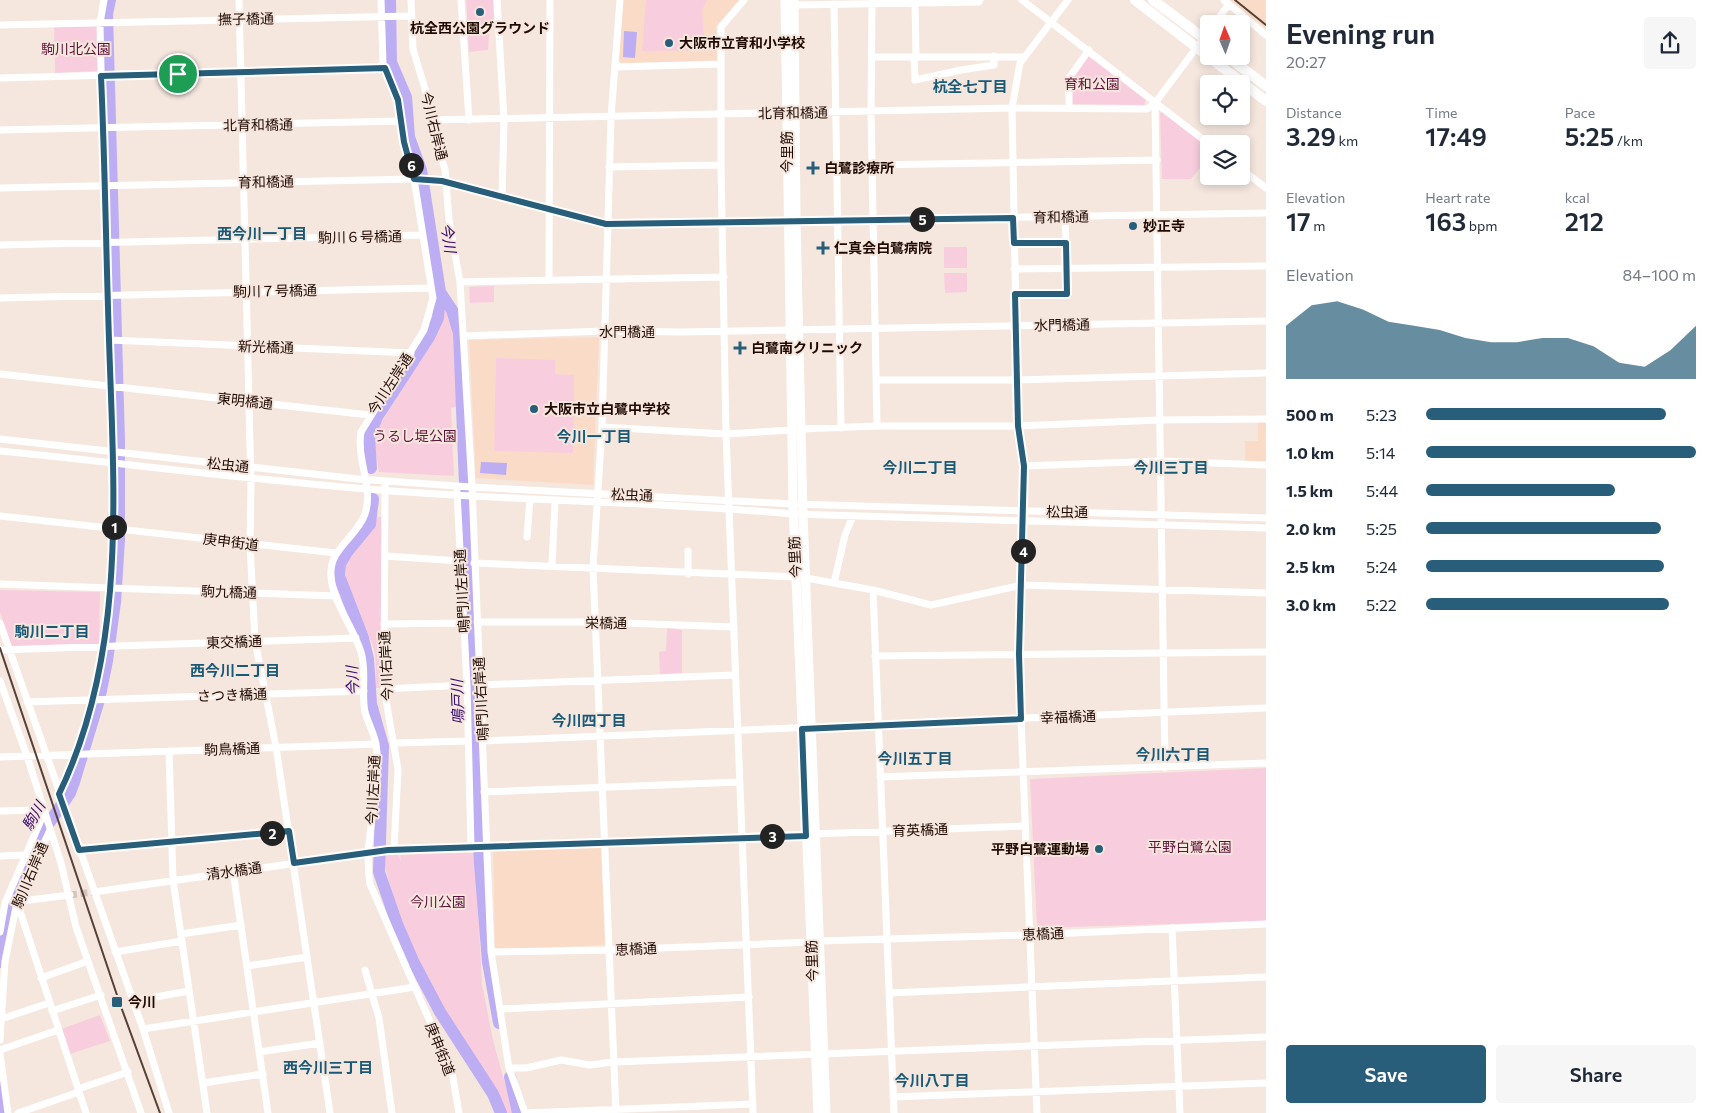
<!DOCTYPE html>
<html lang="en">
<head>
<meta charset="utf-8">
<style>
	body { margin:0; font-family:Commissioner,"Noto Sans JP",sans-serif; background:#f6f6f7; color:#1f2937; height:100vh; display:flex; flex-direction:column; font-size:19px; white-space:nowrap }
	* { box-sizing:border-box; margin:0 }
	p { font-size:16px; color:#747a83 }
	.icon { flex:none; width:28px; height:28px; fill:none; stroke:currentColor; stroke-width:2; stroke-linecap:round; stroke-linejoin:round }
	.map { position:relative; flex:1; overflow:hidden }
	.sheet { display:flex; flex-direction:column; background:#fff; width:450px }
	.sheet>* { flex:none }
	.needle { width:32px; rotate:358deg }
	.fabs { position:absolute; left:1200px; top:15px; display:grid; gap:10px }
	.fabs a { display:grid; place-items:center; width:50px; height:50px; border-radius:5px; background:#fff; box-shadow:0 2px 8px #0003; font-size:25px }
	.pin { position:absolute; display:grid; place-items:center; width:42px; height:42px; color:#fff; margin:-21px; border:2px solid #fff; border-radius:50%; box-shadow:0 1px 5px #0007 }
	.km { position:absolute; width:25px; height:25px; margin:-12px; border-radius:50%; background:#222; color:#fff; font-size:14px; line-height:25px; text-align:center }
	.round { display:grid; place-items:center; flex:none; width:52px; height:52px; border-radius:5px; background:#f6f6f7 }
	.summary { display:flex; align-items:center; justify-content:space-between; height:85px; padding:0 20px }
	h1 { font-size:28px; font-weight:600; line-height:38px }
	.stats { display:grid; grid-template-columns:repeat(3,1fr); gap:8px; height:85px; padding:5px 20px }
	.stats div { display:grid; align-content:center }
	.stats b { font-size:25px; font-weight:600 }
	.stats small { font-size:14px; font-weight:400 }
	.stats p { font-size:14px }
	.chart { height:140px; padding:10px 20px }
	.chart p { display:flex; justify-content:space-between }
	.chart svg { width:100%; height:90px; margin-top:5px; fill:#285e79; opacity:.7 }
	.action { display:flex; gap:10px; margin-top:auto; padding:10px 20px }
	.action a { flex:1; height:58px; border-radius:5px; background:#285e79; color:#fff; font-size:20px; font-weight:600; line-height:58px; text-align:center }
	.action a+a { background:#f6f6f7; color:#1f2937 }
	ul { padding:0 20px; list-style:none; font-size:16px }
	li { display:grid; grid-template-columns:80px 60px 1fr; align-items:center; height:38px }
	li i { height:12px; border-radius:6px; background:#285e79 }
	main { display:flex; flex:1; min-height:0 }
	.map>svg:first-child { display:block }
	.built { fill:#fadbc7 }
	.green { fill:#f8cede }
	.water { fill:#bdaef4 }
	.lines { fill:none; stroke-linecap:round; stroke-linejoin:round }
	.river { stroke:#bdaef4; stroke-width:12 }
	.minor-tunnel { stroke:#d5c6bd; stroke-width:7; stroke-dasharray:7 3.5; stroke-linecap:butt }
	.minor { stroke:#fff; stroke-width:7 }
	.major { stroke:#fff; stroke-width:9 }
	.highway { stroke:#fff; stroke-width:10 }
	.rail { stroke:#554138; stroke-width:2 }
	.route-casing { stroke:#fff; stroke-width:10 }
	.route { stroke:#285e79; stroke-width:6 }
	.poi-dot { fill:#285e79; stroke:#f5e7de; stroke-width:2 }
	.labels { text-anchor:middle; stroke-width:4; stroke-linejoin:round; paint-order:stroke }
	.street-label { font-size:14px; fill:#200900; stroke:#f5e7de }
	.poi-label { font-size:14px; font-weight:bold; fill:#200900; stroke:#f5e7de; text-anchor:start }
	.park-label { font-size:14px; fill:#60123b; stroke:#f5e7de }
	.neighbourhood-label { font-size:15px; font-weight:bold; fill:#195978; stroke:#f5e7de }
	.water-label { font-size:15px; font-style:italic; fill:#34046f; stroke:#f5e7de }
</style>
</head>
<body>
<main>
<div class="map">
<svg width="1266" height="1113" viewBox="0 0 1266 1113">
	<rect width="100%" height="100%" fill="#f5e7de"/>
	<path class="built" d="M623,0h116l-23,26 1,36 -95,1 -3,-3z
		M1229,0h37v29z
		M599,337l-6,148 -117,-7 -7,-138z
		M1258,422h8v39h-21v-20h13z
		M601,845l4,98 -2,2 -105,5 -3,-3 -2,-97z"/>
	<path class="green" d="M466,0h27l1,24h-4l-2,26 -19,2z
		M646,0h61l-5,10 3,40 -63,1z
		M97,26l2,45 -44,2 -1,-46z
		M1088,56l58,44 -2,5 -73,-1v-26z
		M1163,112l46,35v10l-18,22h-29l-2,-66z
		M944,247h23v21h-23z
		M944,273h23v19l-22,1z
		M494,286v16l-24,1 -1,-16z
		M445,305l9,28 3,74 -6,1 3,68 -75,-4 -5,-30 4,-14 56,-91 7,-15z
		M496,358l59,2v14l19,1 -1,78 -79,-2z
		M378,517h4l-1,171h-6c0,-12 2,-26 -1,-38 -7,-25 -33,-61 -28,-87 3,-18 26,-29 32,-46z
		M0,590l100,2 -1,52 -86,6 -13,-38z
		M667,628l15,2v43l-22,1 -1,-22 7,-1z
		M1266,768v153l-229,7 -7,-149z
		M436,853h39l7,131 11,56 20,73h-11l-2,-9c-45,-78 -101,-160 -117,-249h16l2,7 -1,-7z
		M100,1015l10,26 -40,13 -9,-25z"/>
	<path class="water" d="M624,31l13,1 -2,26 -12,-1z
		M481,462l26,1 -1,12 -26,-2z"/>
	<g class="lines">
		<path class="river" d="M440,292l12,18 7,23 21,531 8,98 11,61
			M371,468l-2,-31 8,-20 52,-80 9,-19 2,-26 -19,-122 -12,-33 -3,-40 -15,-35 -1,-62
			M373,499l-3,25 -23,28 -7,12 -1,12 24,62 5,21 3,45 12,42 -4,126 18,52 16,37 27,51 53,82 8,19
			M0,962l10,-52 11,-34 23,-46 26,-37 4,-11 25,-82 8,-39 8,-59 4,-62v-99l-12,-427 3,-14
			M510,1077l8,36
			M0,1086l2,27"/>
		<path class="minor-tunnel" d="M70,895l24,-3"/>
		<path class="minor" d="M239,0l12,485 -1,59 5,97 21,106 54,366
			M381,0l2,63 17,48 1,20 13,48 19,119 -9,32 -63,102c-5,27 13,56 4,82 -8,23 -36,35 -34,61 1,27 22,51 30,77 6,19 0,40 4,60 3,11 9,21 11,32 7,47 -14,94 -6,140l82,188 7,41
			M411,0l2,49 15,50 7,42 10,28 4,51 11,62 12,205 19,465 18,116 16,45
			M461,0l8,120
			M497,0l7,120 -2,77
			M744,0l-23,27v139l5,268 27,679
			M1022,0l187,144
			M1224,0l42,35
			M915,2l1,54
			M872,3l-1,109 6,314
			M834,4l7,424
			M794,5l185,-3 1,-2
			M1214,24l15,-20
			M0,25l410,-9
			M914,56l1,24 46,-10 33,-5v-9
			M872,57h152
			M615,67l106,-3
			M0,78l385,-10
			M1069,108v-30l20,-28
			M430,120l582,-12 135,1 8,-6
			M0,130l401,-9
			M872,165l285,-5
			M609,167l112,-2
			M1241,169l25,19
			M0,188l414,-9 28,2 164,43 660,-11
			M1014,243h52
			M0,245l423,-10
			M1014,269l252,-3
			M549,280l1,-280
			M460,282l264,-5
			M1015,294h52l-2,-78
			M0,298l431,-10
			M464,336l141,-5 77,1 584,-11
			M109,340l302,13
			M0,374l370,41
			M876,380h141l249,-7
			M602,427l124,7 66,-4
			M801,429l76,-3h141l141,-6 107,-1
			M0,439l358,40 113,8 322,17 473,14
			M0,451c122,12 244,28 366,38 142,12 285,12 427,25l473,14
			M1024,466l135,-5 107,4
			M385,486l-1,203 14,80 -4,81
			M457,492l10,193 4,162
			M0,516l336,37
			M527,537l3,-38
			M385,556l75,5
			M474,563l322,14
			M552,566l3,-65
			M688,574v-23
			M806,578l67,12 58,15 91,-20 244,8
			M834,583l11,-48 8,-19
			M0,584l336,12
			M873,590l21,523
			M477,622h119l138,5
			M0,623l143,406 26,84
			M384,624l79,-1
			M0,650l356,-12
			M875,656l391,-4
			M0,681l27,75 34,107 15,64 65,186
			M480,685l255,-10
			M384,689l83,-4
			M27,702l337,-11
			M483,741l783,-33
			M394,743l74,-2
			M169,751l4,129 34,233
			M0,757l376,-13
			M1165,768l-10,-665 54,-72
			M880,777l386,-14
			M484,792l255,-10
			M59,794c68,-141 54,-302 50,-454 -3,-106 -7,-211 -9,-317l4,-23
			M0,811l44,-1
			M79,850l210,-19
			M0,856l25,-1
			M233,871l35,242
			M94,892l294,-42 637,-24
			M13,902l57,-7
			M17,902l69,211
			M1172,928l8,185
			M0,932l5,-29 36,-83 5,-4
			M181,934l60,-9
			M819,941l211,-6 236,-11
			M115,952l67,-11
			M491,952l118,-2 203,-8
			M247,966l60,-9
			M365,970l14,48 13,95
			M41,978l47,-17
			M889,993l377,-16
			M133,1001l56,-10
			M501,1009l248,-12
			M52,1011l49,-16
			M1,1019l48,-16
			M143,1029l272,-42
			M0,1040l5,-79 12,-59 33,-72
			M0,1050l58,-20
			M259,1052l61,-9
			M0,1054l8,59
			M509,1068h17l35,-8 29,5 23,-3 653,-25
			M203,1083l60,-9
			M78,1089l50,-17
			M893,1097l373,-14
			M18,1113l61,-21
			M525,1113l228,-9
			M616,1113l-23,-545 9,-141 9,-310 9,-117
			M1037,1113l-16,-394 -2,-65 5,-188 -6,-40 -6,-318 8,-45 48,-63"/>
		<path class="major" d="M785,0l8,504 25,609
			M794,0l2,221 7,293 23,599"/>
		<path class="highway" d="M1135,0l131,101
			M1153,0l56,42
			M1227,56l39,30"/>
		<path class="rail" d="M1235,0l31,25
			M0,648l120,356 40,109"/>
	</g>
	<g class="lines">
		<g class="route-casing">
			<path id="route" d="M385,68l13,32 6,42 10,37 28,2 164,43 407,-6 1,25h52l1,51h-52l3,132 6,40 -5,188 2,65 -219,10 4,107 -418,14 -94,13 -5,-32 -210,19 -20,-56c68,-141 55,-302 50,-454 -3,-88 -4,-176 -8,-264z"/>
		</g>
		<use href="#route" class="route"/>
	</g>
	<g class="poi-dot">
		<circle cx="480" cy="12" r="5"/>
		<circle cx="669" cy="43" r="5"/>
		<path d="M810.5 160.5h5v5h5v5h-5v5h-5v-5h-5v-5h5z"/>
		<circle cx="1133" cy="226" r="5"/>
		<path d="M820.5 240.5h5v5h5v5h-5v5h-5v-5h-5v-5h5z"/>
		<path d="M737.5 340.5h5v5h5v5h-5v5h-5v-5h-5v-5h5z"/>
		<circle cx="534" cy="409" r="5"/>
		<circle cx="1099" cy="849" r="5"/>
		<rect x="111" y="996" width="12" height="12" rx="2.5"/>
	</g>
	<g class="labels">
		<g class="street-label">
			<text transform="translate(246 19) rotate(-1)" y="5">撫子橋通</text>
			<text transform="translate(793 113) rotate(-1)" y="5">北育和橋通</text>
			<text transform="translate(258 125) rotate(-1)" y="5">北育和橋通</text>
			<text transform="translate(434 126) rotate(76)" y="5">今川右岸通</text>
			<text transform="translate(787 152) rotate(-90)" y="5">今里筋</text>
			<text transform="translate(266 182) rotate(-1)" y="5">育和橋通</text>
			<text transform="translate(1061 217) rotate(-1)" y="5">育和橋通</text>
			<text transform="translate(360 237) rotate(-1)" y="5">駒川６号橋通</text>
			<text transform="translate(275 291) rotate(-1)" y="5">駒川７号橋通</text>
			<text transform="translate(1062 325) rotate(-1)" y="5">水門橋通</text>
			<text x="627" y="337">水門橋通</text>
			<text transform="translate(266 347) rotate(2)" y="5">新光橋通</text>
			<text transform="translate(390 384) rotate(-57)" y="5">今川左岸通</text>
			<text transform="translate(245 401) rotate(6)" y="5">東明橋通</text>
			<text transform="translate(228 465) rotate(6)" y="5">松虫通</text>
			<text transform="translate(632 495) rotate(2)" y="5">松虫通</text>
			<text transform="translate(1067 512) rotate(1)" y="5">松虫通</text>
			<text transform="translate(231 542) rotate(7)" y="5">庚申街道</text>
			<text transform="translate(795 557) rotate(-93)" y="5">今里筋</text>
			<text transform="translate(462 591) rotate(-93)" y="5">鳴門川左岸通</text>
			<text transform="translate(229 592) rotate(2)" y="5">駒九橋通</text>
			<text transform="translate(606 623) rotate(1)" y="5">栄橋通</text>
			<text transform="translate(234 642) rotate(-2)" y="5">東交橋通</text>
			<text transform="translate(386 666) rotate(-93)" y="5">今川右岸通</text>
			<text transform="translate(232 695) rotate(-2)" y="5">さつき橋通</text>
			<text transform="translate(481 699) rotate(-93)" y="5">鳴門川右岸通</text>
			<text transform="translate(1068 717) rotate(-2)" y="5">幸福橋通</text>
			<text transform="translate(232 749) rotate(-2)" y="5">駒鳥橋通</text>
			<text transform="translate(373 790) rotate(-87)" y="5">今川左岸通</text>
			<text transform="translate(920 830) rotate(-2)" y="5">育英橋通</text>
			<text transform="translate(234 871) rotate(-8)" y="5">清水橋通</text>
			<text transform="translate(30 875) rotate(-67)" y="5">駒川右岸通</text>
			<text transform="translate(1043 934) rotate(-3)" y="5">恵橋通</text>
			<text transform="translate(636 949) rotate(-3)" y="5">恵橋通</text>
			<text transform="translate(812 961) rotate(-92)" y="5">今里筋</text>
			<text transform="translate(440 1049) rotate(68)" y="5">庚申街道</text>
		</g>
		<g class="poi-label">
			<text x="480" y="33" text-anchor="middle">杭全西公園グラウンド</text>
			<text x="679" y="48">大阪市立育和小学校</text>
			<text x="824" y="173">白鷺診療所</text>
			<text x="1143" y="231">妙正寺</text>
			<text x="834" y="253">仁真会白鷺病院</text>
			<text x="751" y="353">白鷺南クリニック</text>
			<text x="544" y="414">大阪市立白鷺中学校</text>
			<text x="1089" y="854" text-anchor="end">平野白鷺運動場</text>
			<text x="128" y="1007">今川</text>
		</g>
		<g class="park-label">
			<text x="76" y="54">駒川北公園</text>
			<text x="1092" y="89">育和公園</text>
			<text x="415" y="441">うるし堤公園</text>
			<text x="1190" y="852">平野白鷺公園</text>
			<text x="438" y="907">今川公園</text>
		</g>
		<g class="neighbourhood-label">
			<text x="970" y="92">杭全七丁目</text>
			<text x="262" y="239">西今川一丁目</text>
			<text x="594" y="442">今川一丁目</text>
			<text x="920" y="473">今川二丁目</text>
			<text x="1171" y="473">今川三丁目</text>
			<text x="52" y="637">駒川二丁目</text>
			<text x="235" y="676">西今川二丁目</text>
			<text x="589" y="726">今川四丁目</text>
			<text x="1173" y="760">今川六丁目</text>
			<text x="915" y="764">今川五丁目</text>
			<text x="328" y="1073">西今川三丁目</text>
			<text x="932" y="1086">今川八丁目</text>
		</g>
		<g class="water-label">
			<text transform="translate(448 238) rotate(81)" y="5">今川</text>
			<text transform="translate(353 681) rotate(-93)" y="5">今川</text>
			<text transform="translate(458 702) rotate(-92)" y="5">鳴戸川</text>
			<text transform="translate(34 816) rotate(-60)" y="5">駒川</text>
		</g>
	</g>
</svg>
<div class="fabs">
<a><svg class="needle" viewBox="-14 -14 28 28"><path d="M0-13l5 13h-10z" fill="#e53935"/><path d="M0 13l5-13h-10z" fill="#747a83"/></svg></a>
<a><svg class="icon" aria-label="locate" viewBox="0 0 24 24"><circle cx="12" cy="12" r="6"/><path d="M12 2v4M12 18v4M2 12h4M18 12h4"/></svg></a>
<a><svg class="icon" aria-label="layers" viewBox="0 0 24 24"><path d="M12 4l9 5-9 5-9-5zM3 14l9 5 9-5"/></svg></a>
</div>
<div class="pin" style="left:178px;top:74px;background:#1e9e55"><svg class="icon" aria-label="arrive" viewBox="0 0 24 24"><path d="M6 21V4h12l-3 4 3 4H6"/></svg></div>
<b class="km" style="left:114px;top:527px">1</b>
<b class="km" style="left:272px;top:833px">2</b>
<b class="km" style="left:772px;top:836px">3</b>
<b class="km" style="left:1023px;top:551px">4</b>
<b class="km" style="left:922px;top:219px">5</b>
<b class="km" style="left:411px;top:165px">6</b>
</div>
<section class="sheet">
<div class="summary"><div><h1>Evening run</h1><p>20:27</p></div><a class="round"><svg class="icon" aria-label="share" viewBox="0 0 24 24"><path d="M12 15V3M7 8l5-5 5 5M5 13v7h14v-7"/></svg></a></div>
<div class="stats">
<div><p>Distance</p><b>3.29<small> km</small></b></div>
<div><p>Time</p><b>17:49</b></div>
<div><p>Pace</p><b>5:25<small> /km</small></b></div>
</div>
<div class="stats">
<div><p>Elevation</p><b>17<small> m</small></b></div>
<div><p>Heart rate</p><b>163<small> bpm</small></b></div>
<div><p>kcal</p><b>212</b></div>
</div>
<div class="chart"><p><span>Elevation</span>84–100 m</p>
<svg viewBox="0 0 160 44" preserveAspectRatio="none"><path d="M0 44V18L10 8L20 6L30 10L40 16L50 18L60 20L70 24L80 26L90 26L100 24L110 24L120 28L130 36L140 38L150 30L160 18V44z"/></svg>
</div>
<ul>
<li><b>500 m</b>5:23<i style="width:89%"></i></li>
<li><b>1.0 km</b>5:14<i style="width:100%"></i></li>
<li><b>1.5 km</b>5:44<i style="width:70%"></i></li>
<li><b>2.0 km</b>5:25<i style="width:87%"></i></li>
<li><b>2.5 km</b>5:24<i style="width:88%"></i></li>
<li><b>3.0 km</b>5:22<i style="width:90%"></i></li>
</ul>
<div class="action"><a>Save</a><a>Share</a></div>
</section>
</main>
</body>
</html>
